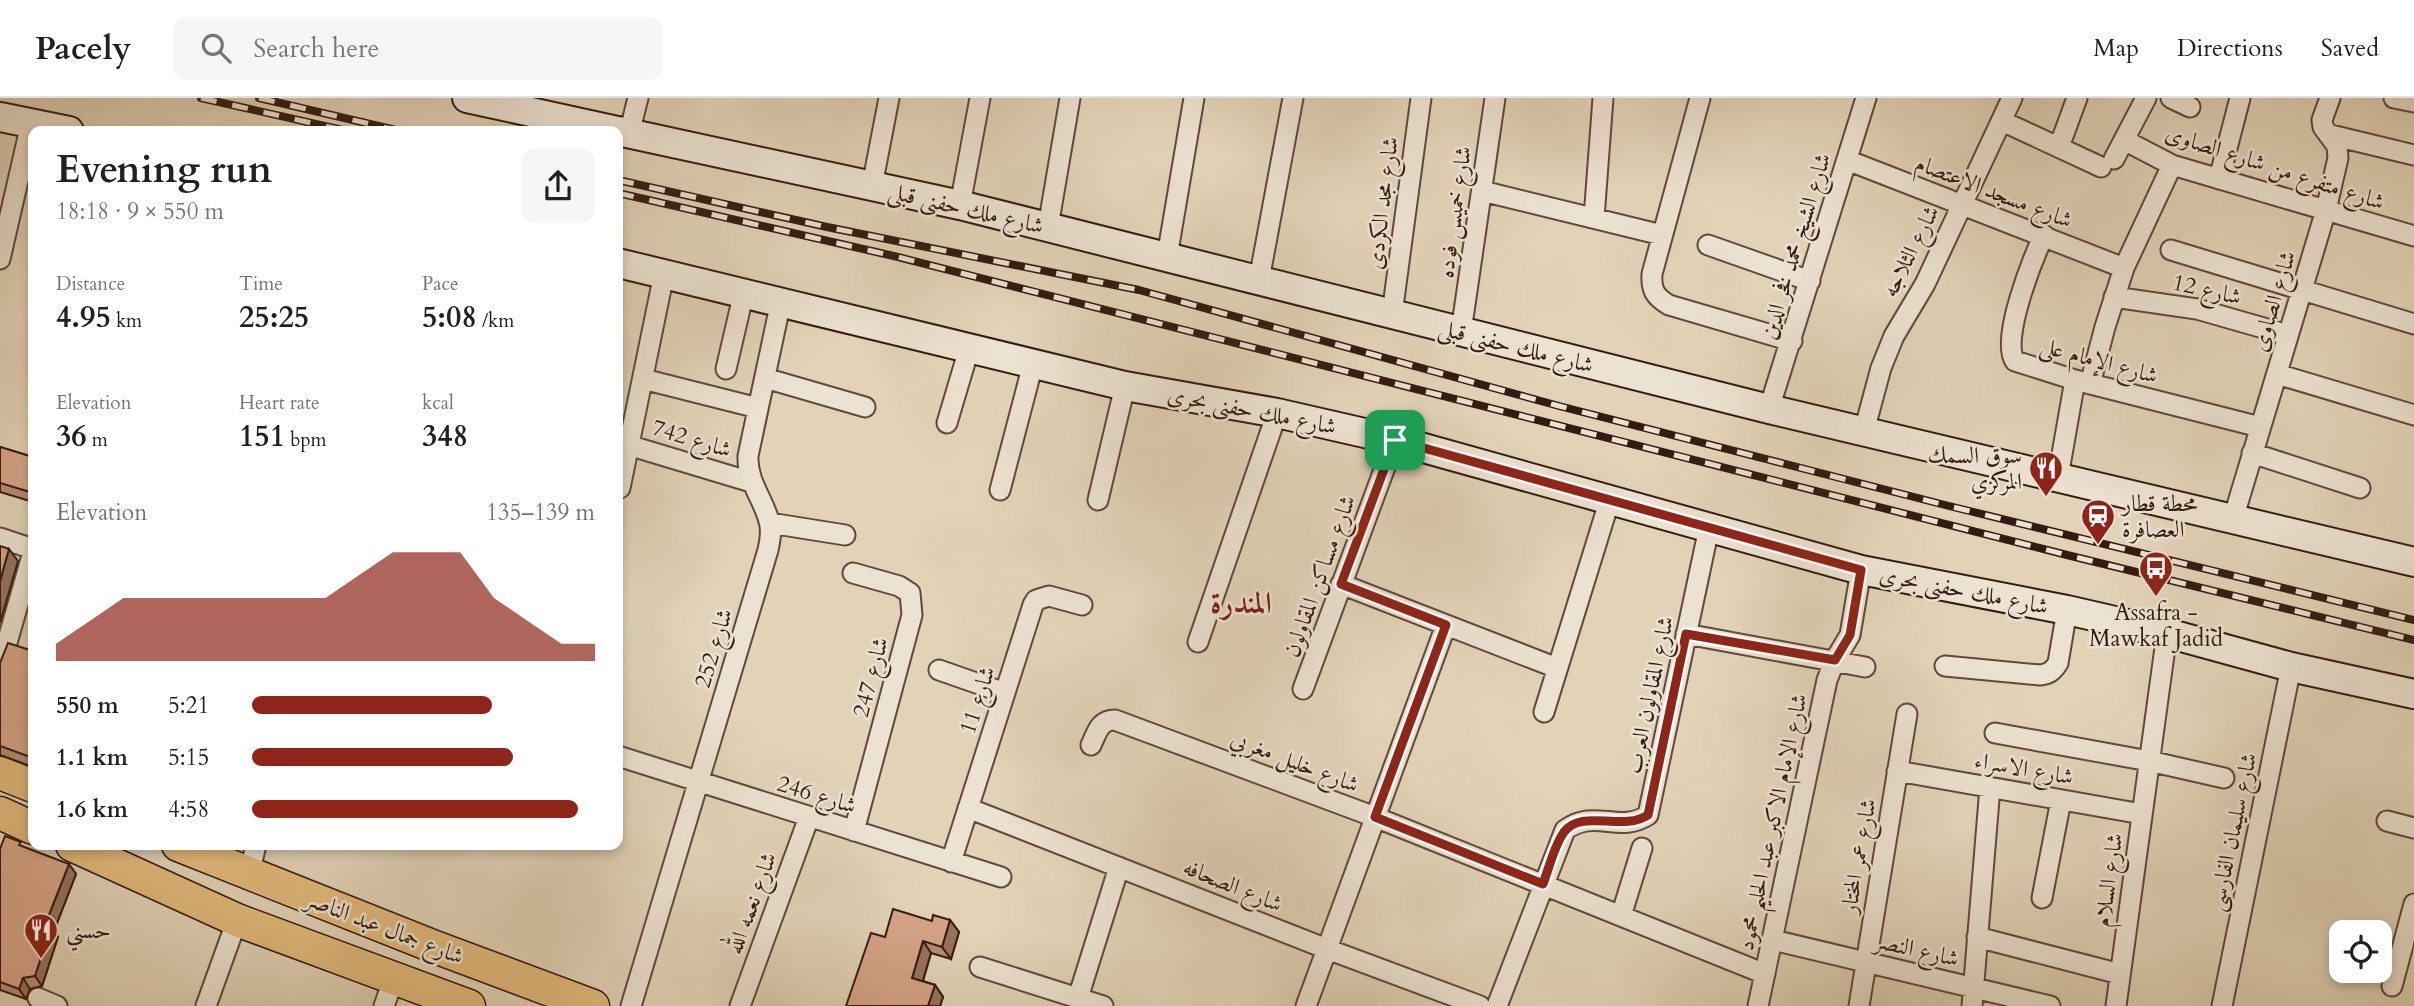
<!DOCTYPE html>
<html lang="en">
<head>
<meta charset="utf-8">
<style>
	body { margin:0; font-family:Cardo,Amiri,serif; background:#f6f6f6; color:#202124; height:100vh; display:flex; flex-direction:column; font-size:26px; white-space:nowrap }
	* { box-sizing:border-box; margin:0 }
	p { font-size:23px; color:#757577 }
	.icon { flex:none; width:38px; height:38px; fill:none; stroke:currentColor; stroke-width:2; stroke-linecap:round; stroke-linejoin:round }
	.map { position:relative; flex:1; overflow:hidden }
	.drawer { position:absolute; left:28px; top:28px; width:595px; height:724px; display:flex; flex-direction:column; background:#fff; border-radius:14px; box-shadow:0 4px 10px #0003 }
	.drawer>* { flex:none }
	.controls { position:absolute; left:2329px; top:822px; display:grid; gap:14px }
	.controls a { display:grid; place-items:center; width:63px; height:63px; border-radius:14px; background:#fff; box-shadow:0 4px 10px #0003; font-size:35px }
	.pin { position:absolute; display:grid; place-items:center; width:60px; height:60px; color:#fff; margin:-30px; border-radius:14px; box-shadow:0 4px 10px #0006 }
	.round { display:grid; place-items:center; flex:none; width:74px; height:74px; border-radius:14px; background:#f6f6f6 }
	.summary { display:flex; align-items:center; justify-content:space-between; height:119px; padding:0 28px }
	h1 { font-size:38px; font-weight:600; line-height:52px }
	.metrics { display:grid; grid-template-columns:repeat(3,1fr); gap:10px; height:119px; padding:7px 28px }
	.metrics div { display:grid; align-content:center }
	.metrics b { font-size:30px; font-weight:600 }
	.metrics small { font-size:19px; font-weight:400 }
	.metrics p { font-size:19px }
	.chart { height:196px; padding:14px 28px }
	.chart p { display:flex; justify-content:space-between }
	.chart svg { width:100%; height:126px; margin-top:7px; fill:#8f2418; opacity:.7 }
	ul { padding:0 28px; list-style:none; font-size:23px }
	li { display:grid; grid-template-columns:112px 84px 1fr; align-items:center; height:52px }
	li i { height:18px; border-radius:9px; background:#8f2418 }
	header { display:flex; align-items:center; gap:42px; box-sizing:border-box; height:98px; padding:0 35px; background:#fff; border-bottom:2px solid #e0e0e0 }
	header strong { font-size:33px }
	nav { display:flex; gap:38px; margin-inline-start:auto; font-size:24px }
	.search { width:490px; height:63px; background:#f6f6f6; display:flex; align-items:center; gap:18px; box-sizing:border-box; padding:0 24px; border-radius:14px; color:#757577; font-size:26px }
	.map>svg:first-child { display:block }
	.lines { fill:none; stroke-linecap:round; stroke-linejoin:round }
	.street-casing { stroke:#60493b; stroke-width:23 }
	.secondary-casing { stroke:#341b11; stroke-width:32 }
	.primary-casing { stroke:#341b11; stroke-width:35 }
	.street { stroke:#ece2d1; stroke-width:19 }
	.secondary { stroke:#ece2d1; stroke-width:28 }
	.primary { stroke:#e1ba7c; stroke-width:32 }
	.rail-casing { stroke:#341b11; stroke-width:8 }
	.rail { stroke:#ece2d1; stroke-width:5; stroke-dasharray:16; stroke-linecap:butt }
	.wall { fill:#b88d75; stroke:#341b11; stroke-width:2 }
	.shaded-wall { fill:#96735f; stroke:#341b11; stroke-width:2 }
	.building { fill:#d6a488; stroke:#341b11; stroke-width:2 }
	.route-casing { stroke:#fff; stroke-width:14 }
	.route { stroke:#8f2418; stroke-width:9 }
	.labels { text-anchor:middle; stroke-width:5; stroke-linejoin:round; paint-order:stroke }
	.street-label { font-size:23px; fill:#341b11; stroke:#ece2d1 }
	.poi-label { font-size:23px; fill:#341b11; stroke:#ece2d1; text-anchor:start }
	.district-label { font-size:30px; font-weight:bold; fill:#7a1f14; stroke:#ece2d1 }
</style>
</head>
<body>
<header>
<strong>Pacely</strong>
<div class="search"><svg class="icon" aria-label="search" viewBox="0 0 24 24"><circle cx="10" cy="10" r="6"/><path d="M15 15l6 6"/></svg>Search here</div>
<nav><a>Map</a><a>Directions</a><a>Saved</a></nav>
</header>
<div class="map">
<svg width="2414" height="908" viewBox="0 0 2414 908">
	<rect width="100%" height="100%" fill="#e2d3b8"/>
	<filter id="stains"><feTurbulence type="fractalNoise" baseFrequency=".00286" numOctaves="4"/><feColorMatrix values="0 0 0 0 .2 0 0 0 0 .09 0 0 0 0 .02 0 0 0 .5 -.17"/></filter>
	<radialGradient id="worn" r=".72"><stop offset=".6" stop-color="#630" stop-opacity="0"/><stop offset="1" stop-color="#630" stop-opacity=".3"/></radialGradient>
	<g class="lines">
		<g class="street-casing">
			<path id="street" d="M1700,0l-48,176c-1,16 3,23 17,31l123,36
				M2171,0l19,9
				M2394,0l20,4
				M2002,23l99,46
				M629,36l9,-36
				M2331,37l83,20
				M2124,42l48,25 242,71
				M2059,49l18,-49
				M2114,61l32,-61
				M1847,62l277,108
				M2219,81l21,-81
				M872,88l17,-88
				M1482,93l180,44
				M960,107l20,-107
				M1594,120l9,-120
				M1048,129l22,-129
				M2044,137c-11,23 -44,105 -29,126l60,19 185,47
				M1708,147l102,36
				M2171,152l243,74
				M1167,159l27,-159
				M0,161l31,-135
				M1259,182l34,-182
				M2114,199l83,12 91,26
				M1392,216l29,-216
				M1461,234l34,-234
				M726,271l18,-77
				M2277,276l137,41
				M765,280l100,29
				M643,281l115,29
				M2090,286l15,-57 19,-59 48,-103
				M1769,311l97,-311
				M947,325l22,-74
				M1864,333l17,-63 13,-32 31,-52 87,-186
				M618,344l133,40
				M2252,355l108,35
				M2058,379l17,-97
				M620,390l44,-214
				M1000,392l33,-126
				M1098,402l27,-114
				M2233,421l93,-309 12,-52 -1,-12 -14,-19 -1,-7 8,-22
				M770,425l75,12
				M0,440l33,11
				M853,475l46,13 11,7 2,22 -58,216
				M1341,486l216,84
				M1686,536l179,33
				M1198,544l79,-229
				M1945,568l95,9c9,-1 13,-4 18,-12l9,-53
				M0,569l33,-115
				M939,572l66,23
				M1303,591l92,-249
				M1544,614l66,-213
				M1995,635l154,28 75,17
				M1091,647c6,-12 8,-25 24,-25l260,97 390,157
				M618,658l383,121
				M1897,673l245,43
				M968,710l359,141 153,57
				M2387,723l27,7
				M951,764l82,-257 3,-5 13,-4 33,9
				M249,776l7,-29
				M2042,800l19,-98
				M1621,818l21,-68
				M1977,839l143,37
				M1773,842l277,66
				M980,869l123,39
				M2392,888l22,-82
				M38,900l19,8
				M1078,900l41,-131
				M206,908l31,-86
				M384,908l10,-28
				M631,908l137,-456c2,-9 4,-19 1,-29 -6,-23 -22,-39 -21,-65l33,-155
				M740,908l69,-189
				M1306,908l140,-381
				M1497,908l68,-176c30,-22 54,4 83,-15l61,-287
				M1758,908l69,-326 8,-20 15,-25 11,-65
				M1859,908l48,-292
				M1972,908l18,-219
				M2116,908l51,-373
				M2222,908l69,-339"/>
		</g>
		<g class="secondary-casing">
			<path id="secondary" d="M467,0l150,33
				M0,19l69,14
				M618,33l342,74 809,204 645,153
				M618,165l507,123 152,27 118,27 466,130 206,40 100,23 124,34 123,27"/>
		</g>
		<g class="primary-casing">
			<path id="primary" d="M0,675l33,13
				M0,715l33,15
				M72,747l165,75 232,86
				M178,747l257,102 158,59"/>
		</g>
		<use href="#street" class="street"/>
		<use href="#secondary" class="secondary"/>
		<use href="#primary" class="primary"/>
		<g class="rail-casing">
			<path id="rail" d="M201,0l146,33
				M259,0l141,33
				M618,82l209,47 312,63 420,116 390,100 465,114
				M618,95l280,64 1173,299 343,84"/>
		</g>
		<use href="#rail" class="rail"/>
	</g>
	<path class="wall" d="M0,349l33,10v45l-33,-10z
		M33,553v116l-33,-12v-92z
		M24,749l52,27 -22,57 4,6 -16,49 -12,3 -4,10 -26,-9v-141z
		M950,822l9,12 -8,27 -20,-6 -8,28 12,4 8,12 -3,9 -55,-69z"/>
	<path class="shaded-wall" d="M33,384v15l-3,-5z
		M9,451l9,12 -18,62v-42z
		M69,766l7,10 -22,57 4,6 -16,49 -7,-10 10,-51z
		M950,822l9,12 -8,27 -9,-12z
		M923,843l8,12 -11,37 -8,-12z
		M23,880l7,11 -4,10 -7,-10z
		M935,887l8,12 -3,9h-12z"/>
	<path class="building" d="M0,349l33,10v25l-3,10 -30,-9z
		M0,448l9,3 -9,32z
		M8,545l25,8v107l-33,-12v-83z
		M5,738l16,6 -2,3 50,19 -24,61 6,2 -16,49 -12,2 -4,11 -19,-7v-133z
		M893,811l39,12 1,-6 17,5 -8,27 -19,-6 -11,37 23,7 -7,21h-82l25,-73 14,4z"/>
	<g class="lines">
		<g class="route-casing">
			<path id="route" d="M1395,342l466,130 -11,65 -15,25 -149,-26 -38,181c-26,17 -66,-7 -84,17 -10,14 -15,36 -21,52l-168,-67 71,-192 -105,-41z"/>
		</g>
		<use href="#route" class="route"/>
	</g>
	<defs>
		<g id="restaurant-pin" transform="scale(1.75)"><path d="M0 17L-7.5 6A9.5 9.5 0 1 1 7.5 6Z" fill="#8f2418" stroke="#ece2d1"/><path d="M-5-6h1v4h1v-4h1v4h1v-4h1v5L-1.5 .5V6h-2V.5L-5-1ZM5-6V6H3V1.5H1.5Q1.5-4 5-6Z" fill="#fff"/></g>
		<g id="station-pin" transform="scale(1.75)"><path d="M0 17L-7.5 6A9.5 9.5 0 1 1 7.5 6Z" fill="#8f2418" stroke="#ece2d1"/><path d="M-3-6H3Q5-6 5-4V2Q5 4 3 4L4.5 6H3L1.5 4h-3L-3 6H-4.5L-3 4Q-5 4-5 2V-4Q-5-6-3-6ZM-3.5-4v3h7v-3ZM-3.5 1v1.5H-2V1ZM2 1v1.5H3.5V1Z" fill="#fff"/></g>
		<g id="bus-pin" transform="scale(1.75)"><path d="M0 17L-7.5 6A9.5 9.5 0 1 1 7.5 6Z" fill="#8f2418" stroke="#ece2d1"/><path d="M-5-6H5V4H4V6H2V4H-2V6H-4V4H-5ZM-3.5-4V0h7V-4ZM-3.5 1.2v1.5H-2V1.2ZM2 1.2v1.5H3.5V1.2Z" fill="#fff"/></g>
	</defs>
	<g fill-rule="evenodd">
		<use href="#restaurant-pin" x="2046" y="370"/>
		<use href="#station-pin" x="2098" y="418"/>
		<use href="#bus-pin" x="2156" y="470"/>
		<use href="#restaurant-pin" x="41" y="832"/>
	</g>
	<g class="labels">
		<g class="street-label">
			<text transform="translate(2275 69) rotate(18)" y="8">شارع متفرع من شارع الصاوى</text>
			<text transform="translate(1994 93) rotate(21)" y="8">شارع مسجد الاعتصام</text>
			<text transform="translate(1382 105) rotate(-83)" y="8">شارع مجد الكردى</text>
			<text transform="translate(966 110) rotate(13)" y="8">شارع ملك حفنى قبلى</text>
			<text transform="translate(1454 114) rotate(-82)" y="8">شارع خميس فوده</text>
			<text transform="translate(1795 148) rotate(-73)" y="8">شارع الشيخ محمد فخر الدين</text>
			<text transform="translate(1910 153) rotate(-63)" y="8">شارع الثلاجه</text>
			<text transform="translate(2207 191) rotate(13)" y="8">شارع 12</text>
			<text transform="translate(2273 203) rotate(-73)" y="8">شارع الصاوى</text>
			<text transform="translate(1516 248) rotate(14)" y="8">شارع ملك حفنى قبلى</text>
			<text transform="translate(2099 262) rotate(15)" y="8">شارع الإمام على</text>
			<text transform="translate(1252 312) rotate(11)" y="8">شارع ملك حفنى بحرى</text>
			<text transform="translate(692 340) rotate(17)" y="8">شارع 742</text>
			<text transform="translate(1319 478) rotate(-70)" y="8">شارع مساكن المقاولون</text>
			<text transform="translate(1964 492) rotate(11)" y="8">شارع ملك حفنى بحرى</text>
			<text transform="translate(713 550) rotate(-73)" y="8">شارع 252</text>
			<text transform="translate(870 579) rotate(-75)" y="8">شارع 247</text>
			<text transform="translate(1649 597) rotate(-78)" y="8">شارع المقاولون العرب</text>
			<text transform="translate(977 602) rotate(-72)" y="8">شارع 11</text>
			<text transform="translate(1295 663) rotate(21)" y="8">شارع خليل مغربي</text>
			<text transform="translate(2024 670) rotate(10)" y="8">شارع الاسراء</text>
			<text transform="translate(817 696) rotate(17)" y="8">شارع 246</text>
			<text transform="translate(1772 724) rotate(-78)" y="8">شارع الإمام الاكبر عبد الحليم محمود</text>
			<text transform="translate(2232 734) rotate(-78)" y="8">شارع سليمان الفارسى</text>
			<text transform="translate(1858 758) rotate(-80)" y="8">شارع عمر المختار</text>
			<text transform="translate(2108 782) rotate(-82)" y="8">شارع السلام</text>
			<text transform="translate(1233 787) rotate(22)" y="8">شارع الصحافه</text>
			<text transform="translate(751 805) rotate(-70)" y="8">شارع نعمه الله</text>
			<text transform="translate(385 829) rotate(21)" y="8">شارع جمال عبد الناصر</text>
			<text transform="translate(1917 851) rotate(13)" y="8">شارع النصر</text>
		</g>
		<g class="poi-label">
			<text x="2022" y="365" text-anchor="end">سوق السمك<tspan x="2022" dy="26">المركزي</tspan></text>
			<text x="2122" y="413">محطة قطار<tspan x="2122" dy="26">العصافرة</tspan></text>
			<text x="2156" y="522" text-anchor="middle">Assafra -<tspan x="2156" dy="26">Mawkaf Jadid</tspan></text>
			<text x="66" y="840">حسني</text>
		</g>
		<g class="district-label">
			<text x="1241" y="515">المندرة</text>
		</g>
	</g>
	<rect width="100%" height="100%" filter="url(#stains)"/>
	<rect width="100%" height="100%" fill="url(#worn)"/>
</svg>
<div class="controls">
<a><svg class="icon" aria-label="locate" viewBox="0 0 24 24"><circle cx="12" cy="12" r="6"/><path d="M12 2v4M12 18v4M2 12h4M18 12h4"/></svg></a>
</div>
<div class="pin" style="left:1395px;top:342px;background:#1e9e55"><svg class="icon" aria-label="arrive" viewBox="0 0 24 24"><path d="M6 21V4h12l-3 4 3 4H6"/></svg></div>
<section class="drawer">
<div class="summary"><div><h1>Evening run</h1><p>18:18 · 9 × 550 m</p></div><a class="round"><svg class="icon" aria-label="share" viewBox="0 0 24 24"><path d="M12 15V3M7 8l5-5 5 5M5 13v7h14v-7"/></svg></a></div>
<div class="metrics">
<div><p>Distance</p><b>4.95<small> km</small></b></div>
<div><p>Time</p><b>25:25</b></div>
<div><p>Pace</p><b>5:08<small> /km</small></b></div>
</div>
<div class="metrics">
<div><p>Elevation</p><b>36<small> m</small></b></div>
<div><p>Heart rate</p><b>151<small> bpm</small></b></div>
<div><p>kcal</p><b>348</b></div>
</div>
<div class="chart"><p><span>Elevation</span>135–139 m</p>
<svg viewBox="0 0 160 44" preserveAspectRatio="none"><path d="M0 44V38L10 30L20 22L30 22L40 22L50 22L60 22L70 22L80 22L90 14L100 6L110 6L120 6L130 22L140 30L150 38L160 38V44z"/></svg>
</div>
<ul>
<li><b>550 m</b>5:21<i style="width:70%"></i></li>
<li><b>1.1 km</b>5:15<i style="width:76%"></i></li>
<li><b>1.6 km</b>4:58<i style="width:95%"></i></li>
</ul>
</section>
</div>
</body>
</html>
